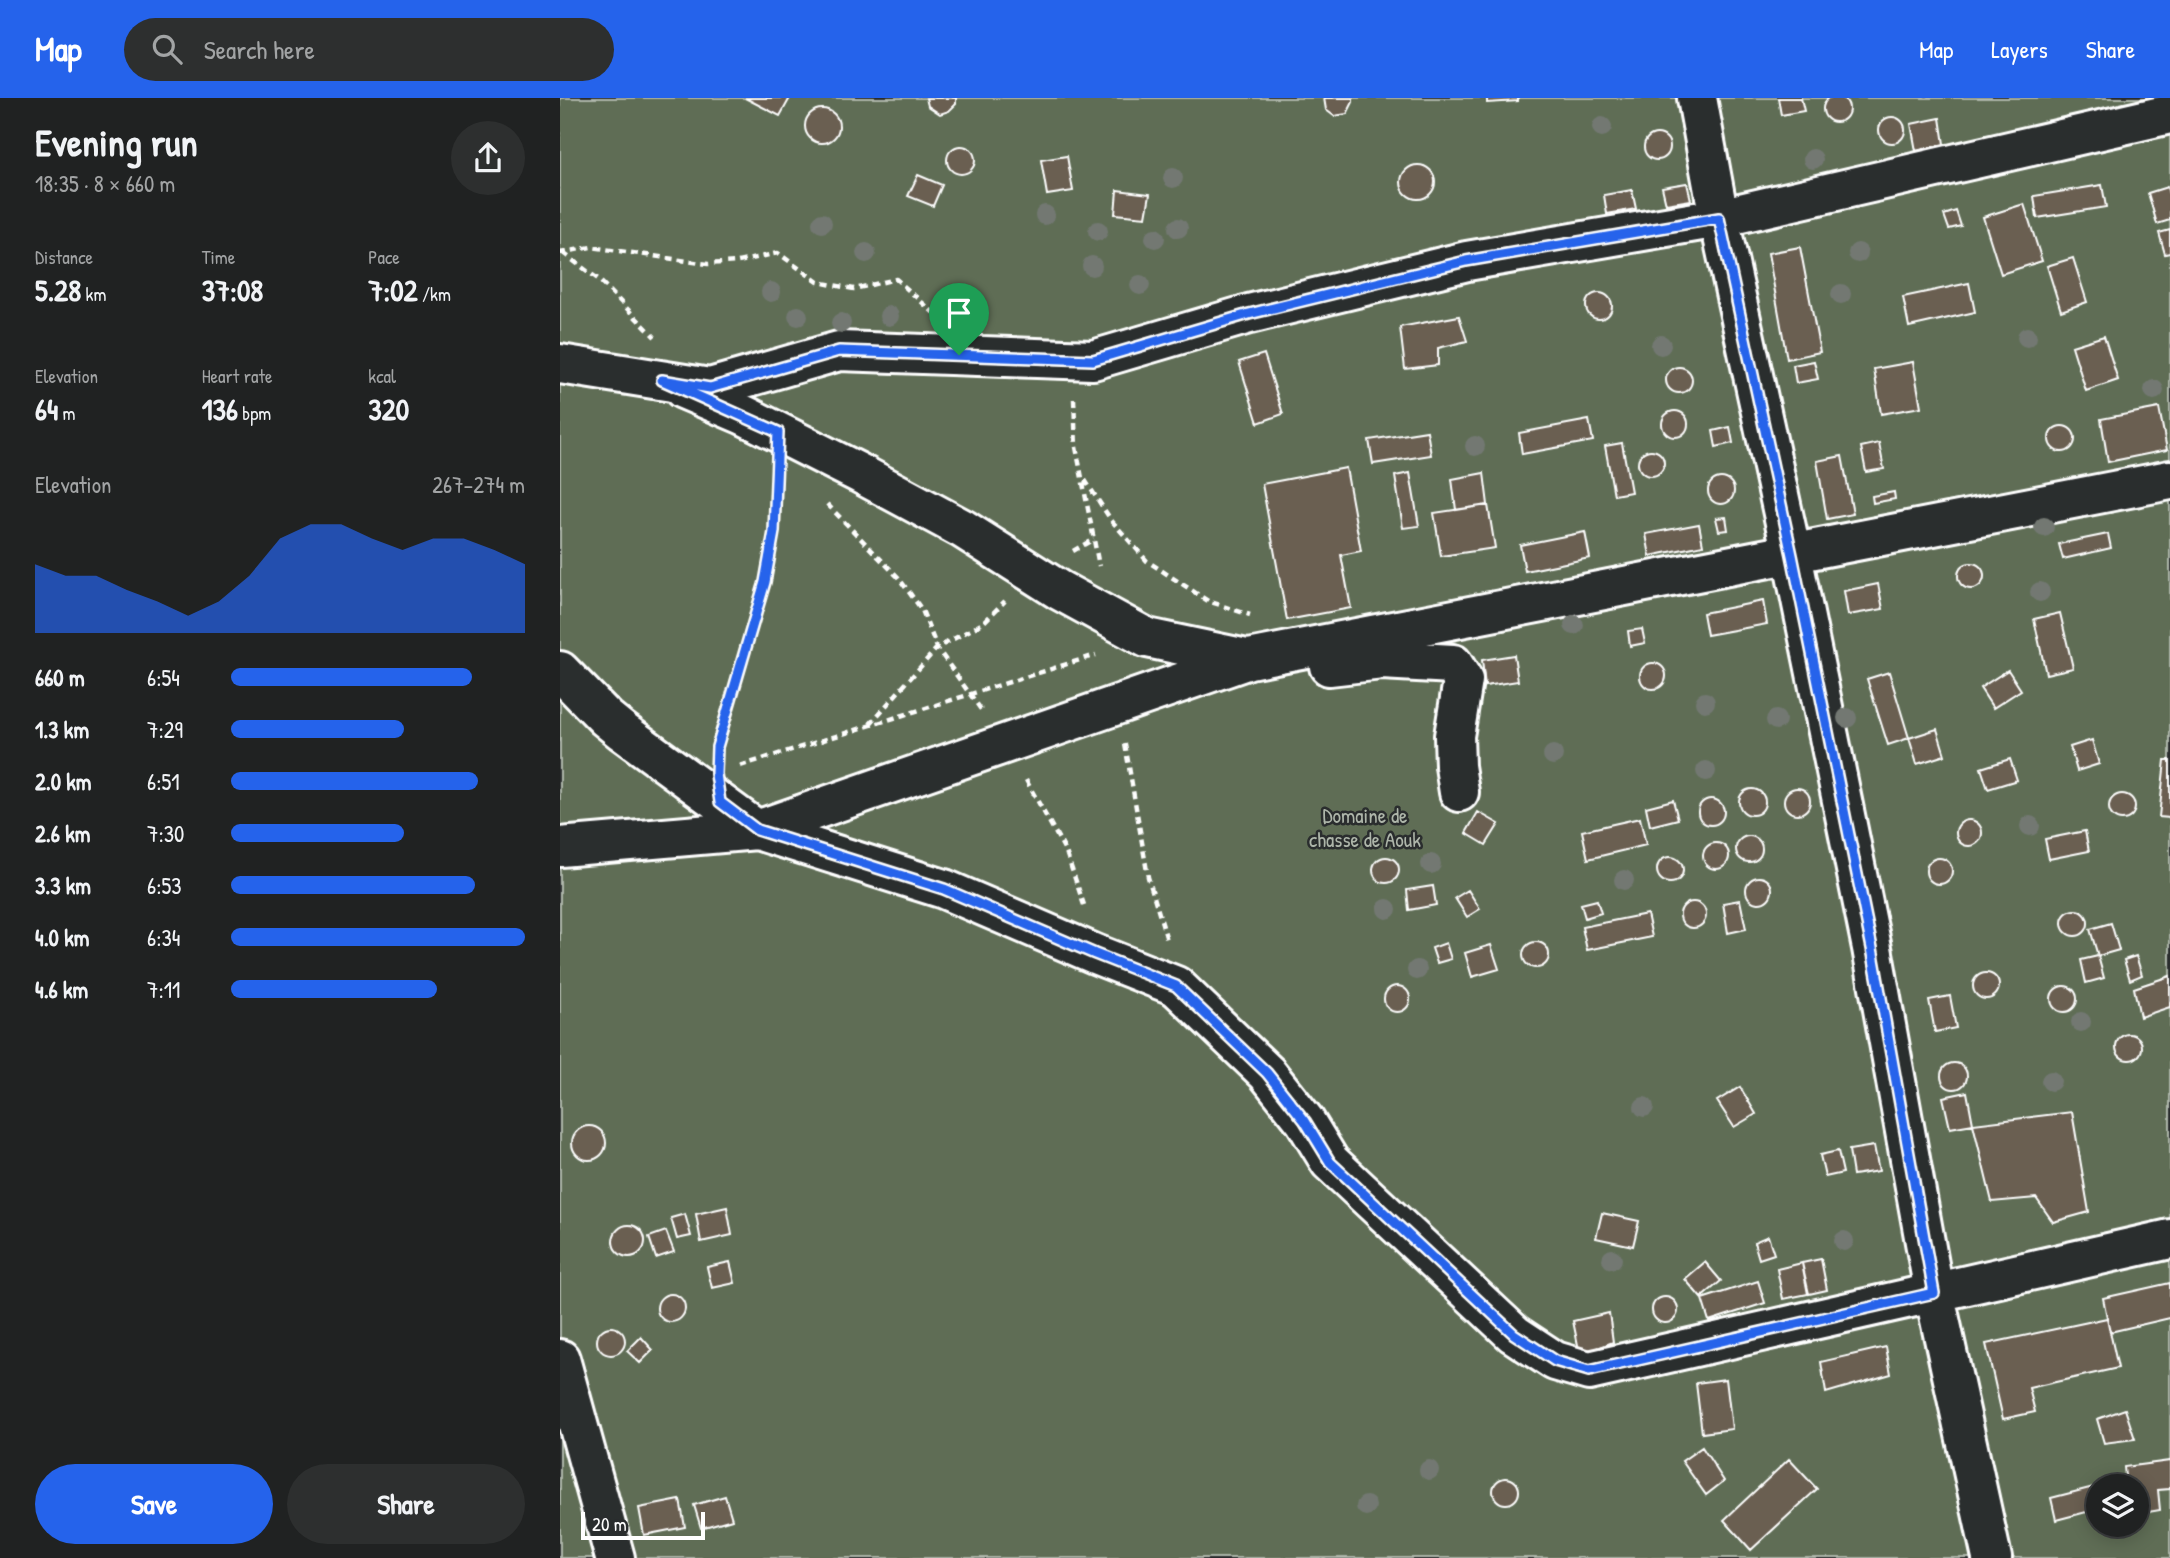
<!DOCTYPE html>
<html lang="en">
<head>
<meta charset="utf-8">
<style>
	body { margin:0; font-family:"Patrick Hand",sans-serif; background:#2d2f2f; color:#f1f3f6; height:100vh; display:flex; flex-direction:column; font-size:26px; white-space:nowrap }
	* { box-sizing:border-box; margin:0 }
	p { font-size:23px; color:#a2a4a5 }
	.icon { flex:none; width:38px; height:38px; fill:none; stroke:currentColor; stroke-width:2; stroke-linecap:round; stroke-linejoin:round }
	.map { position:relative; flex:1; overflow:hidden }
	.side { display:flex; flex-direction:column; background:#202222; width:560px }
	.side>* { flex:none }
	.fabs { position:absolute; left:1526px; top:1376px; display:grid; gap:14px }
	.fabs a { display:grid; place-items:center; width:63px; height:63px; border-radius:50%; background:#202222; box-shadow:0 4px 18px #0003,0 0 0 2px #3d3f40; font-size:35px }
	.scale { position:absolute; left:21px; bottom:18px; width:124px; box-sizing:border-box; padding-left:7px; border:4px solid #fff; border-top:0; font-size:19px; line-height:24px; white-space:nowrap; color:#fff; -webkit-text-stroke:5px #2a2d2e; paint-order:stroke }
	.pin { position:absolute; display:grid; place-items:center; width:60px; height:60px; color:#fff; margin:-72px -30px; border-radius:50% 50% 50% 0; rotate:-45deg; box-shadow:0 0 7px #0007 }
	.pin .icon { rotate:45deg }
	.round { display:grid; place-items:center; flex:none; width:74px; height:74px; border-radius:37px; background:#2d2f2f }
	.overview { display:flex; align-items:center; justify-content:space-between; height:119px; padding:0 35px }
	h1 { font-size:38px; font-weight:700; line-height:52px }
	.stats { display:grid; grid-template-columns:repeat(3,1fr); gap:10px; height:119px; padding:7px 35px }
	.stats div { display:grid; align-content:center }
	.stats b { font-size:30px; font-weight:700 }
	.stats small { font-size:19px; font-weight:400 }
	.stats p { font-size:19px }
	.chart { height:196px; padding:14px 35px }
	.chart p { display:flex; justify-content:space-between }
	.chart svg { width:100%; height:126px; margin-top:7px; fill:#2563eb; opacity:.7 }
	.action { display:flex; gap:14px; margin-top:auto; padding:14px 35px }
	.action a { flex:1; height:80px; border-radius:42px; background:#2563eb; color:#fff; font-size:28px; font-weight:700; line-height:80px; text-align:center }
	.action a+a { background:#2d2f2f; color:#f1f3f6 }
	ul { padding:0 35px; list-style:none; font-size:23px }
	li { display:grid; grid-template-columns:112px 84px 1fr; align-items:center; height:52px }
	li i { height:18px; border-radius:9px; background:#2563eb }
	header { display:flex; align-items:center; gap:42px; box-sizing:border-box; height:98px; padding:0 35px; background:#2563eb; color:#fff }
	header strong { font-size:33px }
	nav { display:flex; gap:38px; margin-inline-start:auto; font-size:24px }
	.search { width:490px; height:63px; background:#2d2f2f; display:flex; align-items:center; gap:18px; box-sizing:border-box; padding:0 24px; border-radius:38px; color:#a2a4a5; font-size:26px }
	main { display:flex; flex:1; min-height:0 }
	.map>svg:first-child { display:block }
	.green { fill:#5e6d55; stroke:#aeb6aa; stroke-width:2; fill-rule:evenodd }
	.building { fill:#6a5f51; stroke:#fff; stroke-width:2 }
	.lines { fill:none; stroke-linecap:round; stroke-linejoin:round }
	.minor-casing { stroke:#fff; stroke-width:44 }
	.path { stroke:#fff; stroke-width:4.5; stroke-dasharray:7 5; stroke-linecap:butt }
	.minor { stroke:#2a2d2e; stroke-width:38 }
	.tree { fill:#737872 }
	.route-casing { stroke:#fff; stroke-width:14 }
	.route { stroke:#2563eb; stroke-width:9 }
	.labels { text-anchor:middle; stroke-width:5; stroke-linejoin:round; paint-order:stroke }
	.park-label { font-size:21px; fill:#aeb6aa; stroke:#2a2d2e }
</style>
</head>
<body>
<header>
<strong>Map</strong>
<div class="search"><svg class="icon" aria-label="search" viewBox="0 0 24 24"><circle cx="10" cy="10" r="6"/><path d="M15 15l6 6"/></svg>Search here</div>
<nav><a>Map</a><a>Layers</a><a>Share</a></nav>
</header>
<main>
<section class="side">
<div class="overview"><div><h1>Evening run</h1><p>18:35 · 8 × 660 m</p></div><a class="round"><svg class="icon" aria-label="share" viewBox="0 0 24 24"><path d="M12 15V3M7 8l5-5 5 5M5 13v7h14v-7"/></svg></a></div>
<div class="stats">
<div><p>Distance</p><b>5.28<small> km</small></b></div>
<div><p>Time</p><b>37:08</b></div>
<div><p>Pace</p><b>7:02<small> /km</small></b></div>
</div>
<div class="stats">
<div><p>Elevation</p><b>64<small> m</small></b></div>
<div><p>Heart rate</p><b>136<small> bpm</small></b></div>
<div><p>kcal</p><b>320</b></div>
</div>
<div class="chart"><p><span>Elevation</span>267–274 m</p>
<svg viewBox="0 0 160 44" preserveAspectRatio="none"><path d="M0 44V20L10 24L20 24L30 29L40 33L50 38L60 33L70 24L80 11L90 6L100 6L110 11L120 15L130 11L140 11L150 15L160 20V44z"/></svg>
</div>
<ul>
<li><b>660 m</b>6:54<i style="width:82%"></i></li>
<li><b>1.3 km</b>7:29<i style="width:59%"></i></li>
<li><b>2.0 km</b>6:51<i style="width:84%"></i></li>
<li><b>2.6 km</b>7:30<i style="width:59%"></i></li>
<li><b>3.3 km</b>6:53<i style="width:83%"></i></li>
<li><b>4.0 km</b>6:34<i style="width:100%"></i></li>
<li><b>4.6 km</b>7:11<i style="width:70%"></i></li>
</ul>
<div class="action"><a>Save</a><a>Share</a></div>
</section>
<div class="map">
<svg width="1610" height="1460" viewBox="0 0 1610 1460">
	<rect width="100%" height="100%" fill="#2a2d2e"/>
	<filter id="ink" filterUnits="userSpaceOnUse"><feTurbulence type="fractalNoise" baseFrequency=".0143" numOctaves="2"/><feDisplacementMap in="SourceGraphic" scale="14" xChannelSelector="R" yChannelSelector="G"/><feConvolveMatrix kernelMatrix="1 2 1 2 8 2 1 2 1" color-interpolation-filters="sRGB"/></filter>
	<g filter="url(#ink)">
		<path class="green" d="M0,0h1610v1460h-1610zM1538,1388h39v38h-39z"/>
		<path class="building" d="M1263 11a13 13 0 1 1 26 0a13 13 0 1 1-26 0Z
			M185,0h45l-10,18z
			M366,0h30v6l-7,7 -9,3 -12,-8z
			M764,0h29v4l-6,12 -13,2 -8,-6z
			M927,0h31v3l-31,2z
			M1218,0h23l3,13 -23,4z
			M245 28a17 17 0 1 1 34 0a17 17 0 1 1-34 0Z
			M1319 32a13 13 0 1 1 26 0a13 13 0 1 1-26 0Z
			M1380,20l4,26 -28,7 -5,-27z
			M1084 49a13 13 0 1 1 26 0a13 13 0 1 1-26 0Z
			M387 62a14 14 0 1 1 28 0a14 14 0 1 1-28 0Z
			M507,58l6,35 -26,4 -6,-35z
			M841 84a17 17 0 1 1 34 0a17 17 0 1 1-34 0Z
			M358,77l24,10 -9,21 -25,-10z
			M1127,85l4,17 -25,4 -4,-17z
			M1542,87l4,22 -69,11 -3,-22z
			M1607,89l3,11v22l-13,4 -9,-31z
			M557,92l33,4 -4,23 -31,-3z
			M1072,92l4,19 -29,5 -3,-19z
			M1464,106l18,57 -41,13 -18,-57z
			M1396,113l5,15 -12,3 -5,-14z
			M1610,132v23l-5,1 -6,-21z
			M1240,149l20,105 -33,7 -19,-106z
			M1513,160l14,44 -26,9 -14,-45z
			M1409,185l6,29 -66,15 -6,-30z
			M1026 208a13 13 0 1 1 26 0a13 13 0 1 1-26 0Z
			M899,218l8,25 -29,7v17l-33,4 -5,-42z
			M1544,238l14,44 -32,11 -14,-45z
			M704,256l19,60 -25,9 -19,-61z
			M1254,263l4,18 -22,4 -3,-18z
			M1353,264l8,45 -40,7 -7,-45z
			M1106 282a13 13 0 1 1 26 0a13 13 0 1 1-26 0Z
			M1599,310l8,42 -59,12 -7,-43z
			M1102 326a13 13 0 1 1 26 0a13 13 0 1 1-26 0Z
			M1029,322l4,21 -71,13 -3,-21z
			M1489 341a13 13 0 1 1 26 0a13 13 0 1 1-26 0Z
			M1170,329l3,16 -17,4 -3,-16z
			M867,333l4,24 -58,9 -4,-24z
			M1062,345l9,49 -17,3 -9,-49z
			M1319,345l5,26 -18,3 -5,-25z
			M1078 365a13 13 0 1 1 26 0a13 13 0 1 1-26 0Z
			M1282,358l11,58 -26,5 -10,-58z
			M786,370l15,83 -20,4 10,53 -64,12 -25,-136z
			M850,375l9,53 -16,2 -8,-52z
			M924,375l4,32 -32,5 -4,-31z
			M1148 393a13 13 0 1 1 26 0a13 13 0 1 1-26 0Z
			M1334,394l1,7 -22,4 -1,-7z
			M928,407l7,43 -54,8 -7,-43z
			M1166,419l2,13 -9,1 -3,-13z
			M1139,426l4,21 -53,11 -4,-22z
			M1025,434l5,26 -65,13 -5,-26z
			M1548,436l3,14 -48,11 -4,-15z
			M1398 478a13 13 0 1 1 26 0a13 13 0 1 1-26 0Z
			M1318,486l5,25 -35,6 -4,-24z
			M1203,503l4,23 -60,11 -4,-22z
			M1500,515l13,55 -27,6 -12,-55z
			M1082,531l3,14 -15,3 -2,-15z
			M954,557l4,26 -33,5 -3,-26z
			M1080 578a13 13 0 1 1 26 0a13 13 0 1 1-26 0Z
			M1448,572l13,20 -28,18 -13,-20z
			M1329,574l20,66 -21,7 -21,-66z
			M1377,631l8,26 -28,9 -8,-26z
			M1532,642l7,24 -22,7 -7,-24z
			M1450,661l7,21 -29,9 -7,-21z
			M1605,662h5v58l-11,-1z
			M1224 703a13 13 0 1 1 26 0a13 13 0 1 1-26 0Z
			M1179 704a13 13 0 1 1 26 0a13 13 0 1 1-26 0Z
			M1549 709a13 13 0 1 1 26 0a13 13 0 1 1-26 0Z
			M1138 714a13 13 0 1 1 26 0a13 13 0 1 1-26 0Z
			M1113,702l5,19 -28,7 -4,-19z
			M918,714l21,12 -13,21 -20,-12z
			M1080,720l6,27 -58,14 -6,-28z
			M1396 735a13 13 0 1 1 26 0a13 13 0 1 1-26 0Z
			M1525,733l4,20 -40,8 -4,-20z
			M1176 751a13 13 0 1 1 26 0a13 13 0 1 1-26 0Z
			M1143 758a13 13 0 1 1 26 0a13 13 0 1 1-26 0Z
			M1097 772a13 13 0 1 1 26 0a13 13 0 1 1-26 0Z
			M813 772a13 13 0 1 1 26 0a13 13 0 1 1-26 0Z
			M1366 773a13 13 0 1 1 26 0a13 13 0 1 1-26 0Z
			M1186 792a13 13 0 1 1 26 0a13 13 0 1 1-26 0Z
			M873,788l3,19 -27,5 -2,-20z
			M908,792l12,19 -13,8 -12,-19z
			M1037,802l4,13 -16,5 -4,-14z
			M1180,802l6,29 -18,4 -5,-30z
			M1120 817a13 13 0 1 1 26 0a13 13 0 1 1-26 0Z
			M1502 825a13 13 0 1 1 26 0a13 13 0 1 1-26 0Z
			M1087,816l5,23 -65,13 -5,-23z
			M1551,825l8,27 -21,6 -8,-27z
			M963 857a13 13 0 1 1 26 0a13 13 0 1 1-26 0Z
			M886,845l5,16 -14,4 -5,-15z
			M931,847l8,24 -27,8 -7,-24z
			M1538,858l6,22 -18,5 -5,-23z
			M1576,858l6,19 -12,5 -6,-20z
			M1413 888a13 13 0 1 1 26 0a13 13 0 1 1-26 0Z
			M1610,878v31l-30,10 -6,-29z
			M824 901a13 13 0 1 1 26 0a13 13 0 1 1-26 0Z
			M1491 901a13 13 0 1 1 26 0a13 13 0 1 1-26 0Z
			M1390,898l6,32 -21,4 -6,-32z
			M1556 949a13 13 0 1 1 26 0a13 13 0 1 1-26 0Z
			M1381 978a13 13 0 1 1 26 0a13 13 0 1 1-26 0Z
			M1180,989l16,27 -22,13 -17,-26z
			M1407,994l6,32 -23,4 -7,-31z
			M1512,1014l17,100 -36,10 -17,-24 -44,4 -19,-78z
			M12 1045a17 17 0 1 1 34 0a17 17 0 1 1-34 0Z
			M1314,1048l5,25 -26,4 -4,-25z
			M1278,1053l5,22 -18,4 -5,-22z
			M167,1109l5,28 -31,7 -5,-28z
			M1042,1115l37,8 -6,25 -37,-8z
			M125,1116l6,22 -14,3 -6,-21z
			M53 1143a16 16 0 1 1 32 0a16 16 0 1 1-32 0Z
			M106,1133l8,21 -18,6 -7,-21z
			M1208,1138l6,18 -15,5 -5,-17z
			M1261,1161l6,31 -18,4 -7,-31z
			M170,1164l5,21 -23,5 -5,-21z
			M1145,1164l16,19 -20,17 -16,-19z
			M1242,1165l6,31 -25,5 -6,-30z
			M1198,1183l7,22 -56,18 -7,-22z
			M1610,1185v35l-60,14 -7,-34z
			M97 1210a14 14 0 1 1 28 0a14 14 0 1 1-28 0Z
			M1092 1212a13 13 0 1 1 26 0a13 13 0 1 1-26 0Z
			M1049,1215l4,29 -33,13 -7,-34z
			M1547,1220l11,50 -89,20 6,24 -32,7 -17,-75z
			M37 1243a14 14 0 1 1 28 0a14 14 0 1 1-28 0Z
			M81,1239l12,13 -13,13 -13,-12z
			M1326,1249l5,27 -65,19 -5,-31z
			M1166,1281l6,50 -30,4 -6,-50z
			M1565,1311l10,30 -31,4 -7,-24z
			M1142,1349l22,34 -18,14 -24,-34z
			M1229,1361l28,30 -66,61 -27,-30z
			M1610,1363v28l-12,1 2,20 -23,4v-28h-11l-2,-19z
			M933 1393a13 13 0 1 1 26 0a13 13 0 1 1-26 0Z
			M1549,1385v3h-11v23l-42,11 -5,-22z
			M165,1398l7,23 -31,9 -7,-23z
			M120,1402l5,27 -41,8 -5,-27z"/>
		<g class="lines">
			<g class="minor-casing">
				<path id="minor" d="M1137,0l22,120 73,337 80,393 62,344 58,266
					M0,266l150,24 129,-37 254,9 156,-46 218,-53 252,-43 451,-104
					M123,291l61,26 115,58 104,56 96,61 88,48 100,21
					M769,568l53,-6 71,4 10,16 -9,56 1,30 4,26
					M0,573l46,47 16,13 135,99 187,59 151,65 81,32 91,87 38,48 25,41 184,172 41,27 34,10 581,-132
					M0,749l197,-17 492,-171 921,-179
					M0,1261l55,199"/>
			</g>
			<path class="path" d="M0,155l31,-6 117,17 30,-2 40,-9 40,29 36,7 42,-10 38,34
				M3,155l35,26 57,58
				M514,301l2,48 23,119
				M525,382l26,40 36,41 61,40 42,14
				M267,406l71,73 24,33 15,38 45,63
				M513,453l21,-12
				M310,626l67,-76 46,-25 22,-22
				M565,646l23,133 19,63
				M157,652l48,-168 9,-50 2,-56
				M180,668l356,-111
				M466,682l40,72 18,53"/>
			<use href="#minor" class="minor"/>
		</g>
		<g class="tree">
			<circle cx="1042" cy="29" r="10"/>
			<circle cx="1253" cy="61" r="10"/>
			<circle cx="613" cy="80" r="10"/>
			<circle cx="485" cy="117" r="10"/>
			<circle cx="262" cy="125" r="10"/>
			<circle cx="618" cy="130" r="10"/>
			<circle cx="538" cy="133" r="10"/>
			<circle cx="595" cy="140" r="10"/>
			<circle cx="306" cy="155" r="10"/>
			<circle cx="1298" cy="155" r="10"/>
			<circle cx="532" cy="168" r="10"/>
			<circle cx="580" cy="187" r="10"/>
			<circle cx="211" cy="194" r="10"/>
			<circle cx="1281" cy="196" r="10"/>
			<circle cx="238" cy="218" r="10"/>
			<circle cx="329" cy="218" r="10"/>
			<circle cx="281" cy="225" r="10"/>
			<circle cx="1467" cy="239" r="10"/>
			<circle cx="1101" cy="247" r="10"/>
			<circle cx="1594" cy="292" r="10"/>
			<circle cx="915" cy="348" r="10"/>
			<circle cx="1484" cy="429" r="10"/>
			<circle cx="1480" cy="494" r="10"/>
			<circle cx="1014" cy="527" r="10"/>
			<circle cx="1145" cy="604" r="10"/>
			<circle cx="1287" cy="620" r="10"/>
			<circle cx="1216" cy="622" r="10"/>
			<circle cx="993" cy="657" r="10"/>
			<circle cx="1146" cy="673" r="10"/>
			<circle cx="1470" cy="728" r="10"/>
			<circle cx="871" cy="766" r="10"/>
			<circle cx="1064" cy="782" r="10"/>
			<circle cx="827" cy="811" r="10"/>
			<circle cx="857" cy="872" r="10"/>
			<circle cx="1521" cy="924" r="10"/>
			<circle cx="1491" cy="983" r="10"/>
			<circle cx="1084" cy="1009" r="10"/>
			<circle cx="1284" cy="1143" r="10"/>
			<circle cx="1052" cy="1161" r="10"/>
			<circle cx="869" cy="1372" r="10"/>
			<circle cx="806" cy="1408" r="10"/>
		</g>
	</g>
	<g class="lines" filter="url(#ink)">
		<g class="route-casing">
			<path id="route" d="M1159,120l73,337 80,393 62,345 -345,78 -34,-10 -41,-27 -184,-172 -25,-41 -38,-48 -91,-87 -81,-32 -151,-65 -187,-59 -37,-28 -4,-28 1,-27 48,-165 9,-50 4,-100 -116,-52 48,8 129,-37 254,9 156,-46 217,-53z"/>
		</g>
		<use href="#route" class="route"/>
	</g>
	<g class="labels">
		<g class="park-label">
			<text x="805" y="725">Domaine de<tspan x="805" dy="24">chasse de Aouk</tspan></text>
		</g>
	</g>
</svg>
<div class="fabs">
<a><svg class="icon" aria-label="layers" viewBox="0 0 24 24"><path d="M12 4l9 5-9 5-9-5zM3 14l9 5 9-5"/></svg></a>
</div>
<div class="scale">20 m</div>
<div class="pin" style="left:399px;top:257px;background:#1e9e55"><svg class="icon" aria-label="arrive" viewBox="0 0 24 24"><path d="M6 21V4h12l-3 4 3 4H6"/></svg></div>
</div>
</main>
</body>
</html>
